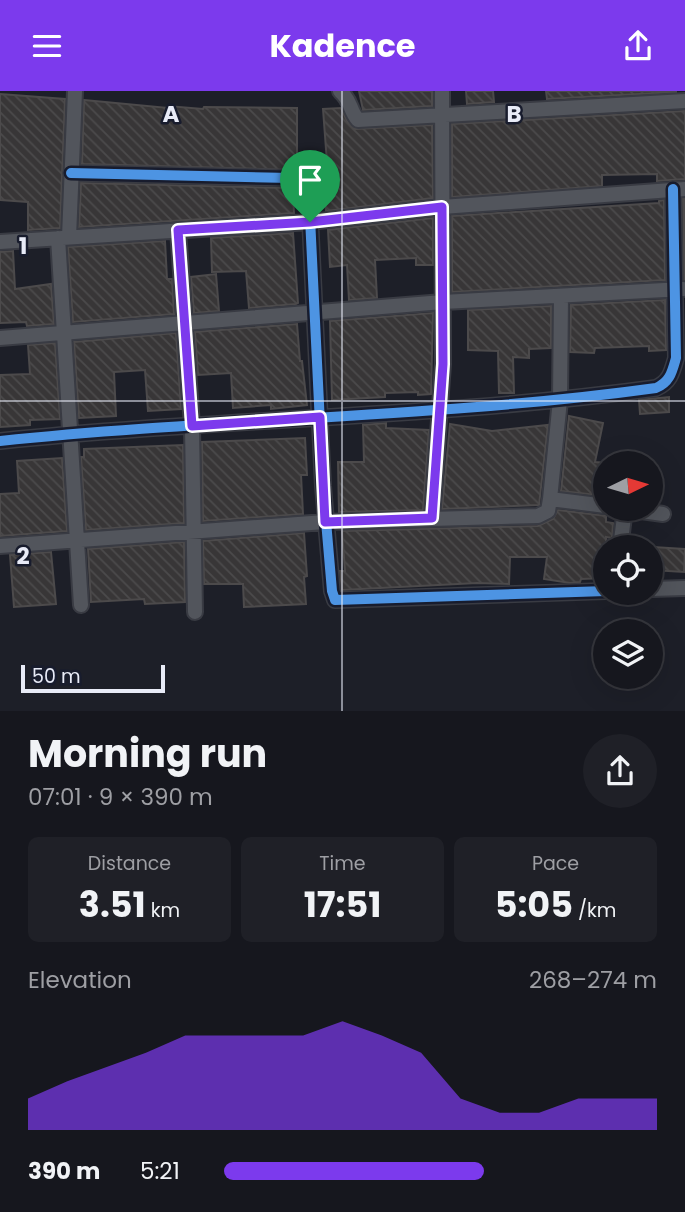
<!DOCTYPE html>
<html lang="en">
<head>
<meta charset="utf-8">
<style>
	body { margin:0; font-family:Poppins,sans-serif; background:#1f2027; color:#f1f3f6; height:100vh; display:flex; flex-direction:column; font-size:26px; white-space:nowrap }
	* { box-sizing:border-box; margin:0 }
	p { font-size:23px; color:#9e9fa4 }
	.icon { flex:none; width:38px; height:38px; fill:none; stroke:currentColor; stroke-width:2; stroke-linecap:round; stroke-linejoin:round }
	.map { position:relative; height:620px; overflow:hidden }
	.panel { display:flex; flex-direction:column; background:#16171e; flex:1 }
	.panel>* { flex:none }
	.needle { width:46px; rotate:85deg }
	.controls { position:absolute; left:593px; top:360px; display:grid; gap:14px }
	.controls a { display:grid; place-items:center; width:70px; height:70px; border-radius:50%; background:#16171e; box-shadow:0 7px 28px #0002,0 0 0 2px #35363c; font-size:35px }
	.scale { position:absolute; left:21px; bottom:18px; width:144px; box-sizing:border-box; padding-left:7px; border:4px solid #e8ebf7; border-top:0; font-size:19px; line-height:24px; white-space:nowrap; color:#e8ebf7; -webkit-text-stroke:5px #181c2d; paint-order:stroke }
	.pin { position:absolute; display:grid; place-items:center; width:60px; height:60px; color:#fff; margin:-72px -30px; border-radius:50% 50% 50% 0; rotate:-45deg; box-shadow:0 0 7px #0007 }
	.pin .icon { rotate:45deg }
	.round { display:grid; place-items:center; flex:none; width:74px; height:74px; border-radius:37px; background:#1f2027 }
	.headline { display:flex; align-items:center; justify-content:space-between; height:119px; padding:0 28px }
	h1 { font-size:38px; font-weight:700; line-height:52px }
	.metrics { display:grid; grid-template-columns:repeat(3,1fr); gap:10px; height:119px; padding:7px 28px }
	.metrics div { display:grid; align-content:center; border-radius:10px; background:#1f2027; text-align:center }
	.metrics b { font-size:35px; font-weight:700 }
	.metrics small { font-size:19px; font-weight:400 }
	.metrics p { font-size:19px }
	.chart { height:196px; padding:14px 28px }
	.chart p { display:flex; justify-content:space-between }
	.chart svg { width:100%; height:126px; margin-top:7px; fill:#7c3aed; opacity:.7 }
	ul { padding:0 28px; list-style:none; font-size:23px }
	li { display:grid; grid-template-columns:112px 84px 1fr; align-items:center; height:52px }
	li i { height:18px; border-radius:9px; background:#7c3aed }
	header { display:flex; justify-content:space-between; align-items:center; height:91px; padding:0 28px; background:#7c3aed; color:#fff; font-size:32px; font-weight:700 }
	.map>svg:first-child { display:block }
	.building { fill:url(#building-back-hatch); stroke:#4c4a4b; stroke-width:2 }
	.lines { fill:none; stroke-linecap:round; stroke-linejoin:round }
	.street-casing { stroke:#393b43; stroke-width:18 }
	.street { stroke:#52555c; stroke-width:14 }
	.cycleway-casing { stroke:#181c2d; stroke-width:15 }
	.cycleway { stroke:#4d94e3; stroke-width:10 }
	.route-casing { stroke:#fff; stroke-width:14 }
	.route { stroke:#7c3aed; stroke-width:9 }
	.grid { fill:none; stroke:#e8ebf7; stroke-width:2; stroke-opacity:0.55 }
	.grid-label { font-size:23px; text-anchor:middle; font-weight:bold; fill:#e8ebf7; stroke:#181c2d; stroke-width:5; stroke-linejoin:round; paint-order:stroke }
</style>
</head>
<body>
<header><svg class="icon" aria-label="menu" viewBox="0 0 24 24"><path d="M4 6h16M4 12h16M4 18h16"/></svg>Kadence<svg class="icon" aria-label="share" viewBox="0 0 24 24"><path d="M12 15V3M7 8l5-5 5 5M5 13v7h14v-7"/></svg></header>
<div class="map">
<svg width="685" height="621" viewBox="0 0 685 621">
	<defs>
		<pattern id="building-back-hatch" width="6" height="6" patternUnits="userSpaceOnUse" patternTransform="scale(1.75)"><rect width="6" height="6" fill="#383637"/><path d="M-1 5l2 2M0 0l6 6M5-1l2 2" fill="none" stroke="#4b4a4b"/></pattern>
	</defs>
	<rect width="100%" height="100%" fill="#1d1f28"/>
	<path class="building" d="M359,0h73v15l-69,4z
		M466,0h27l1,11 -27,2z
		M546,0h130v1l-129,7z
		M0,3l65,5 -5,129 -32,2v-28l-28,-2z
		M84,9l84,8v-2l35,3 1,-2 93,1v62l-215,-6z
		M341,17l6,13 8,8 77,-4 1,73 -107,13 -2,-35h4l-5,-67z
		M685,20v68l-28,2v-7l-55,1v11l-150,11v-73z
		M81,92l207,5 5,4 1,21 -215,14z
		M683,108h2v81h-1z
		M664,109l1,80 -213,12v-76l207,-13v-2z
		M433,127v47h-17v-7l-41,2 2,38 -28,2 -2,-35 -17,2 -2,-37z
		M293,142l5,70 -2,1 -47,4 -3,-37 -34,1 -1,-34z
		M165,150l2,38h5l2,35 -101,8 -5,-75z
		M13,160l2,38 36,-5 3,40 -27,2 -1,-4 -26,1v-71z
		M216,183l3,37 -25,2 -3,-36z
		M665,209l1,50 -17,1v-5l-54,2 -1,5 -24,-1 1,-47z
		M551,215v42l-22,1v9l-16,-1 1,36h-15l-1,-42 -30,-1v-40z
		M433,222l-2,81 -13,1v-3l-33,1v4l-53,3 -2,-79z
		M297,233l3,37h2l5,44 -36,4v-4l-38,3 -2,-35 -33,2 -3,-43z
		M176,242l5,76 -33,2 -3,-41 -31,2 2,44 -37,2 -5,-76z
		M55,252l5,76 -30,1v5l-30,2v-52l30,-1 -2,-29z
		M669,306v15l-29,2 -1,-14z
		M569,325l34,7 -8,39 11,1v33l-45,-5z
		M386,332v5l43,2 -6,80 -84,2 -1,-50h26l-1,-37z
		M450,333l42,7 56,-6 -9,80 -97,4z
		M305,347l2,37h-6l2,39 -100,7 -1,-79z
		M183,354l1,78 -98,7 -5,-73h3v-8z
		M62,367l5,73 -67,5v-42l19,-1 -2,-32z
		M558,419l48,6v6l7,1 -1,15 -6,-1v41l-25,1 -1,3 -10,1 -26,-4 3,-22h-37l-1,27 -32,-1 -135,7 -2,-19h5l-3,-40 196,-5 15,-7z
		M304,442l3,43 -3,1 2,27 -62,3 -1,-23h-39l-1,-43z
		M184,451l1,60 -40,2 -1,-5 -53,3 -3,-53z
		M653,456l32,2 -1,23 -32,-2z
		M51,461l5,52 -42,3 -4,-52z"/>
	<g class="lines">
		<g class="street-casing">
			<path id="street" d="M340,0c12,10 9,19 18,29l327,-19
				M71,82l220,5c9,5 13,11 18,19l14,289 9,105 3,9 271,-9
				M178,139l14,196 3,186
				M69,146l6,-146
				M58,147l23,367
				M0,151l310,-20 132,-15 243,-18
				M0,247l443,-36 240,-13
				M0,350c218,-23 438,-23 656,-53 14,-6 16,-16 20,-30l-3,-169
				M550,408l56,7
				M627,418l36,5
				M432,427l11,-154 -1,-273
				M0,455l325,-24 213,-6 10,-5 2,-12 10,-99 1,-104
				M620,457l5,-39
				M651,498l34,-1"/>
		</g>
		<use href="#street" class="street"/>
		<g class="cycleway-casing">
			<path id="cycleway" d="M71,82l220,5c9,5 13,11 18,19l14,289 9,105 3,9 271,-9
				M0,350c218,-23 438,-23 656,-53 14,-6 16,-16 20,-30l-3,-169"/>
		</g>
		<use href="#cycleway" class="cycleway"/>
	</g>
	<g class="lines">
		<g class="route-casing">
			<path id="route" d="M442,116l1,157 -11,154 -107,4 -5,-105 -128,9 -14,-196 132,-8z"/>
		</g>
		<use href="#route" class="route"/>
	</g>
	<path class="grid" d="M342,0v621M0,310h685"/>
	<g class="grid-label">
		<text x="171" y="31">A</text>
		<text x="514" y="31">B</text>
		<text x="23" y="163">1</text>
		<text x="23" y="473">2</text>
	</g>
</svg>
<div class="controls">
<a><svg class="needle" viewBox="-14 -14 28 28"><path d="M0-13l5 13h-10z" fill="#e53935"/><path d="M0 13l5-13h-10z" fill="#9e9fa4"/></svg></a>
<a><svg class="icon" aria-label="locate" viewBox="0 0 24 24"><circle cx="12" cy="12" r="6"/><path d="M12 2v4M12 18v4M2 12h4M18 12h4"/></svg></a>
<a><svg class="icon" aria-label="layers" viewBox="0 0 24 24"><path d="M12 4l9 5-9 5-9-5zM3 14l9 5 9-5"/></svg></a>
</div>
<div class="scale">50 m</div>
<div class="pin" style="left:310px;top:131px;background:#1e9e55"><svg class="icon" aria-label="arrive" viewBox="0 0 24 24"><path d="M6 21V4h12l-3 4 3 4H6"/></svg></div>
</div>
<section class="panel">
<div class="headline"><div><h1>Morning run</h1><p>07:01 · 9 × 390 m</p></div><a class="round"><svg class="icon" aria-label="share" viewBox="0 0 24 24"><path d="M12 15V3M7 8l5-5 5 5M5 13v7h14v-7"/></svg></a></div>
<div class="metrics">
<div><p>Distance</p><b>3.51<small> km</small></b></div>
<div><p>Time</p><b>17:51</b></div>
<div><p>Pace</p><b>5:05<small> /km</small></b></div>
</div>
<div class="chart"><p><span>Elevation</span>268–274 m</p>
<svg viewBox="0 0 160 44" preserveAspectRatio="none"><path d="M0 44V33L10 27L20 22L30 17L40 11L50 11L60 11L70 11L80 6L90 11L100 17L110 33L120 38L130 38L140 33L150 33L160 33V44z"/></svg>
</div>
<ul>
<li><b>390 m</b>5:21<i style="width:60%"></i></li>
</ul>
</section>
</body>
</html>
